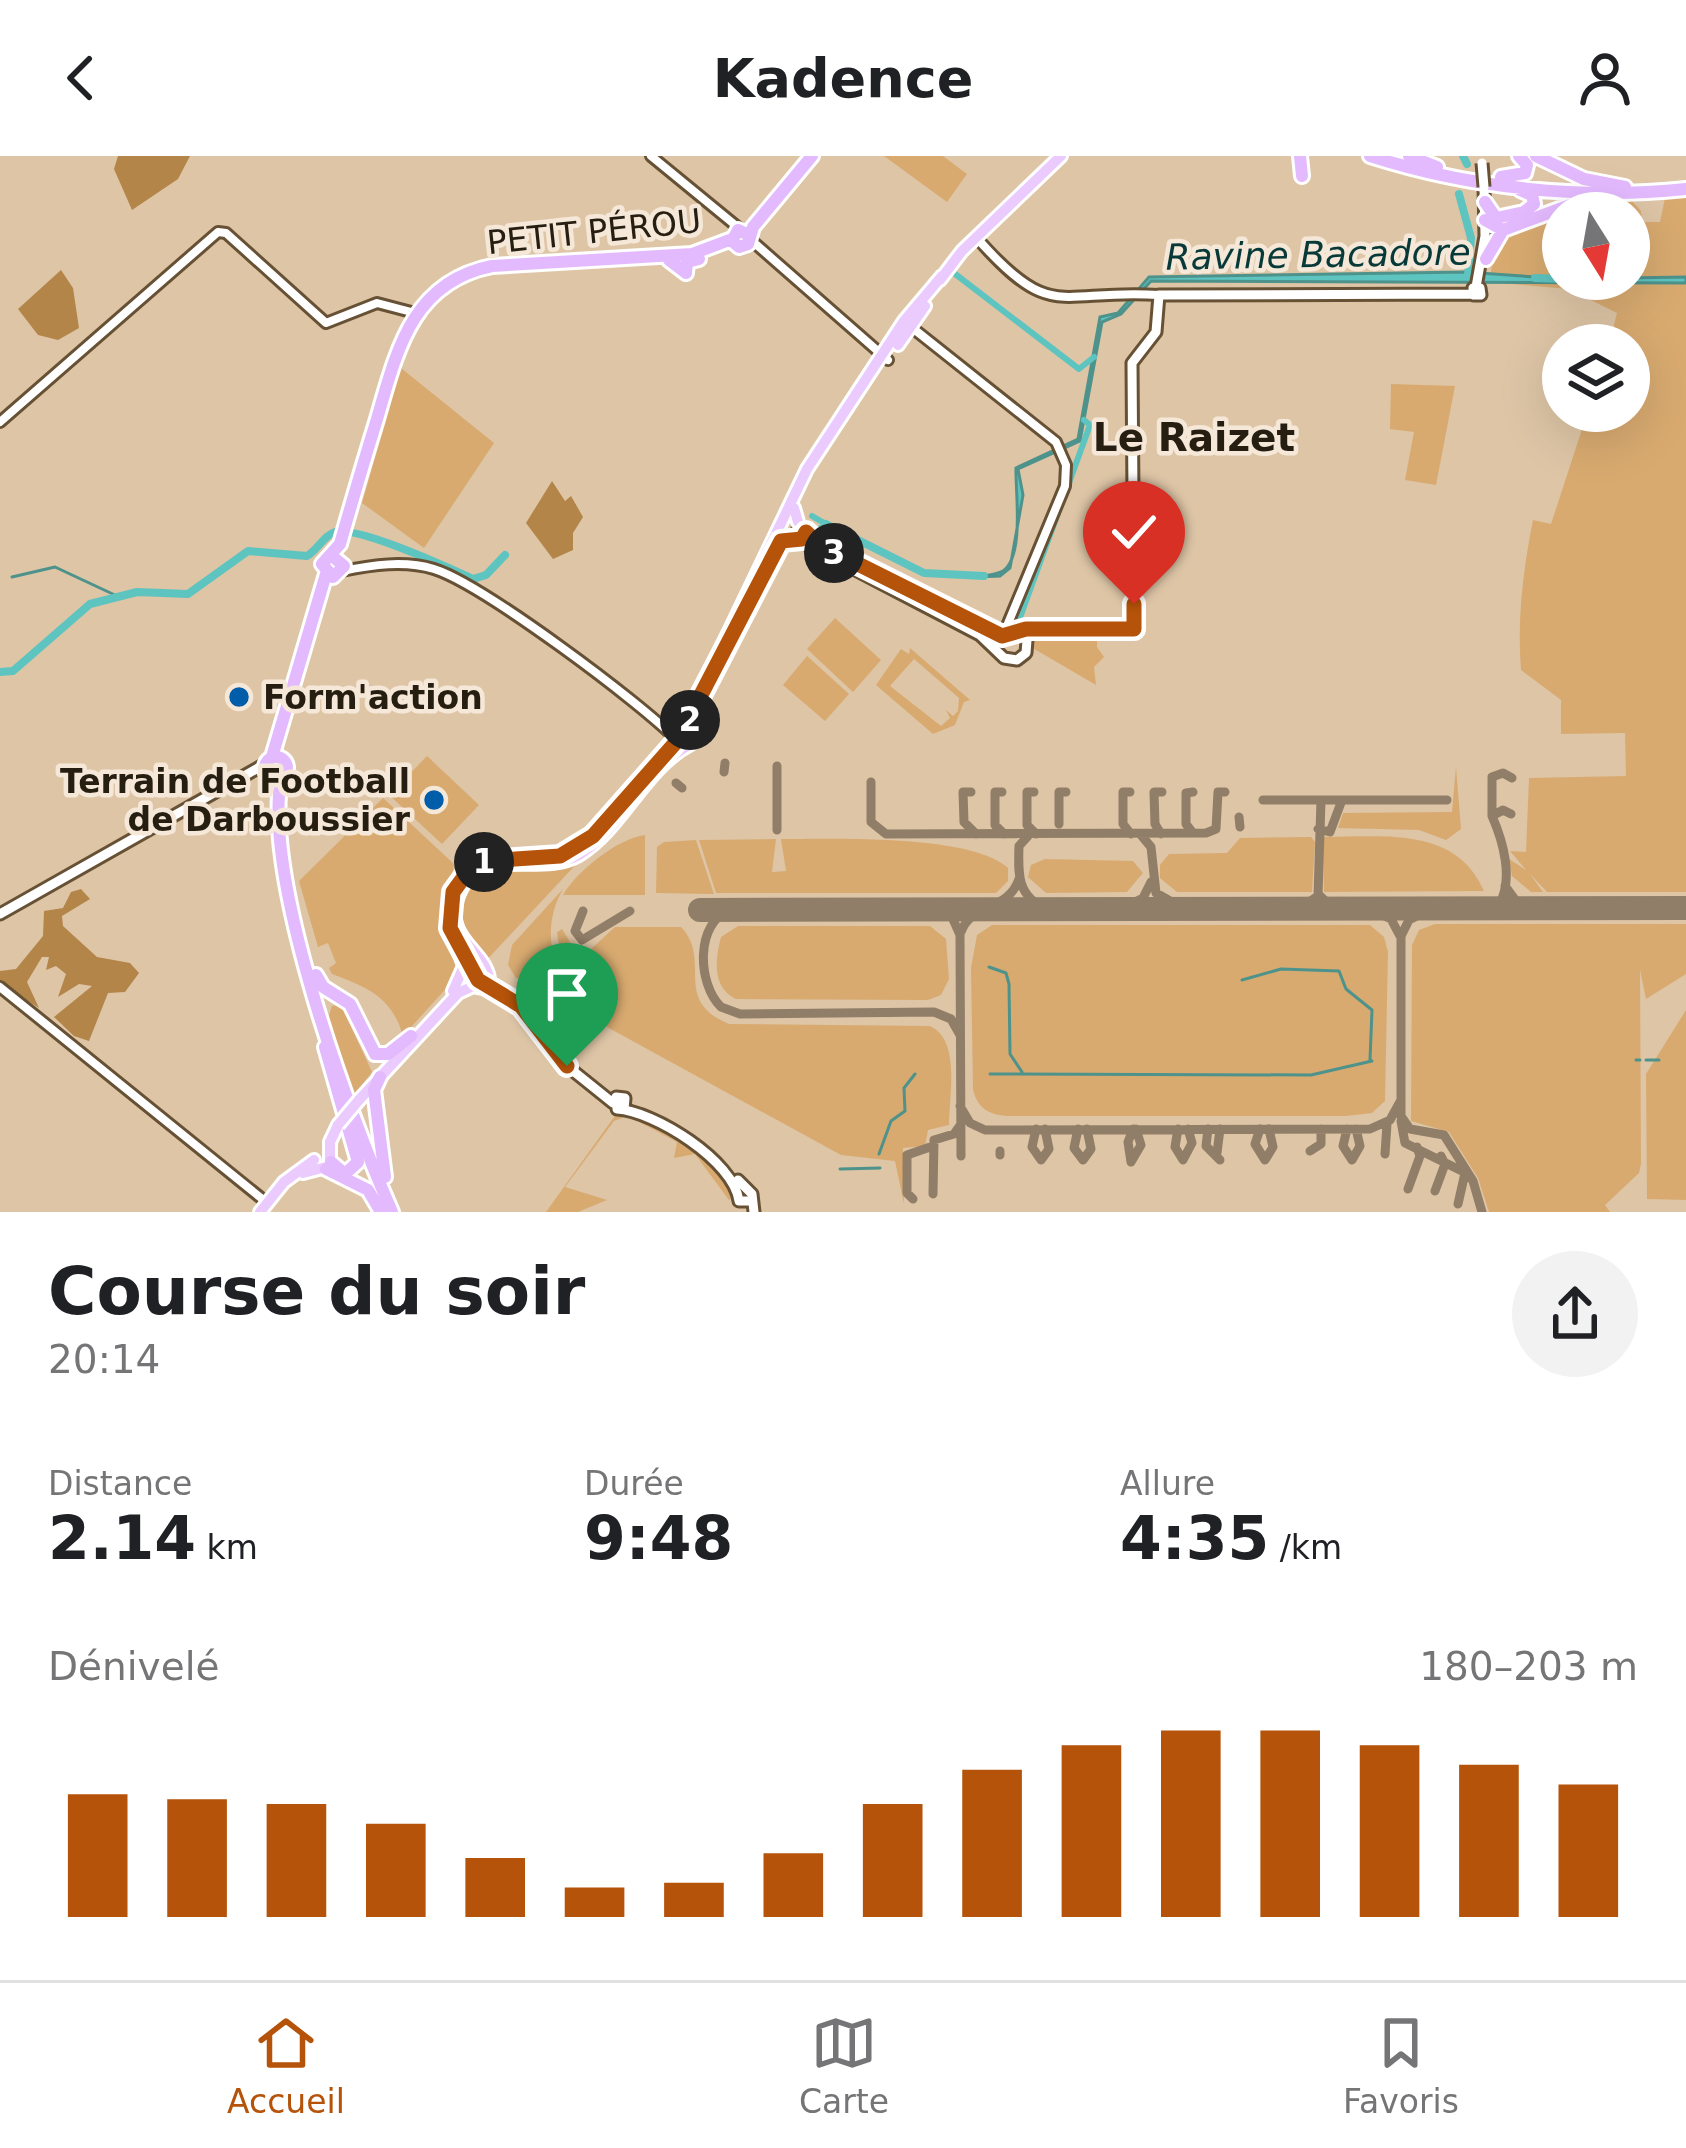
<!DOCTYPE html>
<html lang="fr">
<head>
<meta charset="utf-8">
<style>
	body { margin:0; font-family:"DejaVu Sans",sans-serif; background:#f2f2f2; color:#202124; height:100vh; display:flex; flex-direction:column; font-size:45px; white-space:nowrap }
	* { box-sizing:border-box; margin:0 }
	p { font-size:39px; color:#757577 }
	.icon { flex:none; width:66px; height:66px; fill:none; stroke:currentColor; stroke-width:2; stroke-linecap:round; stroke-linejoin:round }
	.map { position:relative; height:1056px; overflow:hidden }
	.sheet { display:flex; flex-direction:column; background:#fff; flex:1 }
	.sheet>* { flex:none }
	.needle { width:78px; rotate:169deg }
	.tools { position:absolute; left:1542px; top:36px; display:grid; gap:24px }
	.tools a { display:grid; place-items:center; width:108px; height:108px; border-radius:50%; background:#fff; box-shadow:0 12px 48px #0002; font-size:60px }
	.pin { position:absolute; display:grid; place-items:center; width:102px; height:102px; color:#fff; margin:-123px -51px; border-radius:50% 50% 50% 0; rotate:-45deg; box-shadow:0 0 12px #0007 }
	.pin .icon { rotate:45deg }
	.km { position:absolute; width:60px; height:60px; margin:-30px; border-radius:50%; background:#222; color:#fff; font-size:33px; line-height:60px; text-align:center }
	.round { display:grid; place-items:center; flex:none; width:126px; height:126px; border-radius:63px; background:#f2f2f2 }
	.summary { display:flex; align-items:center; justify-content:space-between; height:204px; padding:0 48px }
	h1 { font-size:66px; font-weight:800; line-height:90px }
	.figures { display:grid; grid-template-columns:repeat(3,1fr); gap:18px; height:204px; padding:12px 48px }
	.figures div { display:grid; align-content:center }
	.figures b { font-size:60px; font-weight:800 }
	.figures small { font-size:33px; font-weight:400 }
	.figures p { font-size:33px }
	.chart { height:336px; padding:24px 48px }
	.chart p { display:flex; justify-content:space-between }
	.chart svg { width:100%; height:216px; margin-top:12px; stroke:#b45309; stroke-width:6 }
	header { display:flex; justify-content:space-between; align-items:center; height:156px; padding:0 48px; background:#fff; font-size:54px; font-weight:800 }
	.tab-bar { display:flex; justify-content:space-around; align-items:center; height:168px; border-top:3px solid #e0e0e0; background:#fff; font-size:33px; color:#757577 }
	.tab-bar a { display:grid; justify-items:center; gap:6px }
	.tab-bar .on { color:#b45309 }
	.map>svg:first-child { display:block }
	.green { fill:#d8aa70; fill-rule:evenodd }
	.forest { fill:#b38549 }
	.water { fill:#5ec4c0; stroke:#4e928c; stroke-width:3 }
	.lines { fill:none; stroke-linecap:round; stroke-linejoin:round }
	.stream { stroke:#4e928c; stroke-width:3 }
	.canal { stroke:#5ec4c0; stroke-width:6 }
	.river { stroke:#5ec4c0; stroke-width:8 }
	.taxiway { stroke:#917e68; stroke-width:9 }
	.runway { stroke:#917e68; stroke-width:24 }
	.tertiary-casing { stroke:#675135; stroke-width:14 }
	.secondary-casing { stroke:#675135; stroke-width:15 }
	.primary-casing { stroke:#fff; stroke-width:16 }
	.trunk-casing { stroke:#fff; stroke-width:18 }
	.tertiary { stroke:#fff; stroke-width:8 }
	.secondary { stroke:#fff; stroke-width:9 }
	.primary { stroke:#ebcbfe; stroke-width:10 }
	.trunk { stroke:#e4bafe; stroke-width:12 }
	.secondary-bridge-casing { stroke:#675135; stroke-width:15; stroke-linecap:butt }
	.primary-bridge-casing { stroke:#fff; stroke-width:16; stroke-linecap:butt }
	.secondary-bridge { stroke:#fff; stroke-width:9 }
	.primary-bridge { stroke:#ebcbfe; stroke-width:10 }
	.route-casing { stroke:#fff; stroke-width:24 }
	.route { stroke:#b45309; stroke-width:15 }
	.poi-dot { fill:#005daa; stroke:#f5e8d8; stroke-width:4.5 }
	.labels { text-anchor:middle; stroke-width:9; stroke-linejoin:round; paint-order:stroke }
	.street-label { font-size:33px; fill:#271e12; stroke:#f5e8d8 }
	.poi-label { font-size:33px; font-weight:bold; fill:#271e12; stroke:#f5e8d8; text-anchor:start }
	.water-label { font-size:36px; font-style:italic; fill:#073938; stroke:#f5e8d8 }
	.quarter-label { font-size:39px; font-weight:bold; fill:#271e12; stroke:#f5e8d8 }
</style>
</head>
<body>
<header><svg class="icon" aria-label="back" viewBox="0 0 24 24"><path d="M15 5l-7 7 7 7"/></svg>Kadence<svg class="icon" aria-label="person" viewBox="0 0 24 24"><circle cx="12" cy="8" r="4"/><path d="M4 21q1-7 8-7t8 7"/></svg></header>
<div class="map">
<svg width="1686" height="1056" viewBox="0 0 1686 1056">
	<rect width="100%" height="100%" fill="#dec5a6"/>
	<path class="green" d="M884,0h59l24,18 -20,28z
		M1686,39v697h-139l-17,-18 13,18h-12l-19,-16 -3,-17 17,11 -16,-19 16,1 3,-74 97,-2 -1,-43 -64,1v-34l-40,-30c-4,-52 2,-99 12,-150l18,4 37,-113h41v-66h-20l8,-32 -48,-24 -79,-7 3,-29 10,-15 65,-28 64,-9 9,10 1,11h18l5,-24zM1563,57h66v66h-66z
		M401,212l93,75 -70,105 -62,-45z
		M1391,228l64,2 -19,99 -31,-5 9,-48 -24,-3z
		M835,462l46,42 -28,32 -46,-43z
		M1097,475v16l7,10 -10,10 2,18 -65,-38 1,-11z
		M910,492l60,52 -6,2 -9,23 -22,9 -57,-49 25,-36 8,5zM914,503l45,39 -1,13 -5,5 -7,-6 4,8 -9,8 -51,-40z
		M807,500l42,38 -24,27 -42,-36z
		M427,600l52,49 -37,39 -53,-49z
		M1456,611l5,62 -15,11 -27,-10 -81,-2 5,-15 109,-1z
		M383,642l71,66 -10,61 17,47 -58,64c-11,-39 -36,-49 -71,-62l-3,-6 7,-5 -8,-20 -10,4 -19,-66z
		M645,679v60h-82c13,-23 55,-57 82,-60z
		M1311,681l4,5 -3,50h-135l-17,-14v-13l9,-11 58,-1 13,-15z
		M1323,681c61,0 133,-11 161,54l-160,1z
		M776,683l-4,33 14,-1 -5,-32c53,0 190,-5 227,29v13l-12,12h-280l-17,-53z
		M696,684l18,54 -58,-1 1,-46 7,-5z
		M581,703l-99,106c-74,-99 31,-98 99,-106z
		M1045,703l88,2 10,12 -16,19 -81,1 -18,-16 3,-12z
		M563,733c-19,33 -15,70 7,100l-13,-8 -41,-3 -8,-13 4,-20z
		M1435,768h251v50l-40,25 -6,-29 1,194 -2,9 -34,32 5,7h-121l-11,-34 -29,-46 -38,-11 1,-176 7,-15z
		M992,769h378l14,12 4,15 -3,149 -13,12 -26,3h-334c-20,0 -35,-6 -39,-27l-2,-121 6,-33z
		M738,770h192l16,13 3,40 -8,16 -13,5 -192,-1c-24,-12 -21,-39 -15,-62z
		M615,771h66c32,33 -10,73 48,97l201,2c31,14 19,70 19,99l-21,5 -3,16 -22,2 1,56 -9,-43 -54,-6 -234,-128 -44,-55 -6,-40 5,-3 11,18 18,2z
		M341,849l31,67 -20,25 -24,-79 4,-12z
		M1686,854v190l-39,-1 -1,-125z
		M617,957c38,6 111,42 116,84l-4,3 -34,-46 -21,4 3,-16 -49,-26 -14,5 -49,66 42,13 -29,12h-32z"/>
	<path class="forest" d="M118,0h72l-12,23 -46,31 -18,-41z
		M61,114l12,18 6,40 -21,12 -20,-5 -20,-26z
		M552,325l13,20 6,-5 12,21 -10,16v17l-20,9 -27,-36z
		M81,733l9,10 -28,17 1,10 34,31 33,6 9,10 -14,19 -17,1 -19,48 -15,-5 -20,-19 38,-31 -13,-2 -21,13 8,-23 -10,-8 -10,4 3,-13h-7l-15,25 12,26 -39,-25v-12l16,-2 27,-33 1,-25 19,-3 8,-16z"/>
	<path class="water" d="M1465,116l98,7 123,-2v6l-535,-2 -30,33 -19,8 -22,119 -62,28 5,26 -13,73 -10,8 -25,1c8,-1 21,-2 28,-6 22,-15 12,-82 13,-103l62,-29 22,-122 18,-4 31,-36z"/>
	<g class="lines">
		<path class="stream" d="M12,421l43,-10 62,29
			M730,480l5,3 7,-17
			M723,504l10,-19
			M989,811l17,6 3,11 1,70 12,18
			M1242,824l39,-11 58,2 7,18 26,21 -2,50
			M1636,904h4
			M1646,904h13
			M990,918l321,1 61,-14
			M879,998l12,-33 14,-10 -1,-23 11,-14
			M840,1013l40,-1"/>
		<path class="canal" d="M950,114l129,99 15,-12
			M785,386l14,3 27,-21 -14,-8
			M1018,467l72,-198 -6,-5"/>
		<path class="river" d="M1463,0l4,8
			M1459,38l12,44 -3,37
			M1535,122l28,1
			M826,368l98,49 60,3
			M0,516l13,-1 77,-67 47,-12 51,2 60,-43 59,5c10,-5 17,-21 28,-24 24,-6 114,36 138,47l13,-4 19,-20"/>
		<path class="taxiway" d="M777,610v64
			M724,616l1,-9
			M871,626v40l15,12 320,-1 10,-4 2,-37h7
			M676,627l6,5
			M971,636h-8l1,30 12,12
			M1002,636h-7v33l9,9
			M1034,636h-7v33l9,9
			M1130,636h-7v32l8,10
			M1263,644h184
			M1492,660v-39l11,-4 9,5
			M1239,661l1,10
			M1059,668v-32h7
			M1318,673l12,3 12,-32
			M1193,677l-7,-9v-31l7,-1
			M1161,678l-6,-10 -1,-32h8
			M1141,679l10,12 5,46 28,16
			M1028,680l-9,10c-1,28 -2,51 28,63
			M1505,730l11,15 21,7
			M1318,738l16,15
			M1121,753l22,-11 8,-16
			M1299,753l19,-13 3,-96
			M1369,753l22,10 9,17
			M1430,753l-21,11 -8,16v180l9,13 34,6 29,46 9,31
			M1482,753l17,-4c15,-26 4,-64 -7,-89l11,-6 8,4
			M731,754c-36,11 -34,74 -10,97l19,7 194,-2 17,7 9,16
			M935,754l17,7 8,18 1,221
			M583,755l-8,20 7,9 48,-29
			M961,776c11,-30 47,-20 58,-53
			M960,950l10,17 15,7 385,-1 20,-9 11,-20
			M1401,965l4,22 61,30
			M1036,973l-4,18 9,13 8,-11 -4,-20
			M1078,973l-4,19 9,12 8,-11 -4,-20
			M1178,973l-3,18 8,13 9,-17 -4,-14
			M1208,973l-2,17 14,14
			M1260,973l-5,15 10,16 8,-13 -4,-18
			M1347,973l-4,17 9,14 8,-14 -4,-17
			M1000,995v4
			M1310,995l11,-7v-15
			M1217,997l3,-24
			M1385,998l2,-30
			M1131,1006l10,-17 -5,-16
			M1131,1006l-3,-20 5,-13
			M1408,1033l12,-33 -3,-9
			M1435,1035l10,-27 -4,-8
			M933,1038l1,-54 20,-6 7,-10
			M913,1043l-6,-6v-38l26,-9
			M1458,1048l7,-31"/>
		<path class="runway" d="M700,754l986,-2"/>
		<g class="tertiary-casing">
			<path id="tertiary" d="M651,0l89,73
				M976,81c77,88 83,51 183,58
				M751,84l137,120
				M910,170l146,116 10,23 -1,21 -61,147
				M0,266l218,-190 8,1 100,90 51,-20 42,11
				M342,415c30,-6 62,-11 92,-2 48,15 206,133 243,171
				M0,831l266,215"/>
		</g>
		<g class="secondary-casing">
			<path id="secondary" d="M1476,131l9,-51 -1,-49
				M1473,132h7l1,7h-7z
				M798,372l8,4 -2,11 176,92 24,23 13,2 9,-7 1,-13 -9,-8 -23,2 -175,-89 -14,-13
				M1018,476l116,-3 -2,-266 24,-31 3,-37 314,-1
				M0,758l265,-150
				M505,837l62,73 46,37
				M624,953l1,-11 -9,-1 1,12c37,2 117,52 122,92h12
				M738,1024l14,14 2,18"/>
		</g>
		<g class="primary-casing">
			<path id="primary" d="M940,124l22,-29 99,-95
				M898,189l27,-39
				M794,352l4,14
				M777,388l15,-8
				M681,576l126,-263 97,-148 38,-45
				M477,831l30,6
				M453,835l11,-25 -10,-29
				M359,944l99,-107 31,-14c-3,-28 -45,-40 -32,-80 18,-58 82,-21 122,-44 44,-27 65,-87 112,-111l3,-31
				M303,1017l27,-7v-24l8,-17
				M260,1056l24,-30 30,-22"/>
		</g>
		<g class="trunk-casing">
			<path id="trunk" d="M1300,0l2,20
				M1370,0c100,32 211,44 316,33
				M1409,0l28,11
				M1536,0l48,23 41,8
				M1501,21l24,-4 2,-8 -8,-9
				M1485,46l11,16 28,-6 10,-8 -2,-9 -12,-5
				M1485,64l18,10
				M749,79l-11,-5 -6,11 7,6 9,-3 5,-17 59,-71
				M1486,103l17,-29 89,-33
				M669,104l17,13 1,-11 12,-3
				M332,400l12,10 -11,11
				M333,421l-11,-13 18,-20c12,-42 24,-83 37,-125 20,-69 35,-137 115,-153l200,-12 40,-15
				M265 612a11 11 0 1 1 22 0a11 11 0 1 1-22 0Z
				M272,601l54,-183
				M281,622c-18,102 68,336 111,434
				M316,819l7,12 27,17 25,50h13l23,-18
				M325,891l33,115 -13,12 -14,-12
				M380,921l-6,13 11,87
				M326,1013l42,21 13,22"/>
		</g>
		<use href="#tertiary" class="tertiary"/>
		<use href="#secondary" class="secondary"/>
		<use href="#primary" class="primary"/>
		<use href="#trunk" class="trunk"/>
		<g class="secondary-bridge-casing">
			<path id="secondary-bridge" d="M1482,7l2,24"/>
		</g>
		<g class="primary-bridge-casing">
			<path id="primary-bridge" d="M338,969l21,-25"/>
		</g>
		<use href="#secondary-bridge" class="secondary-bridge"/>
		<use href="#primary-bridge" class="primary-bridge"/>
	</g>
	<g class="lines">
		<g class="route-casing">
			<path id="route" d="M567,910l-46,-60 -43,-26 -28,-52 3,-36 16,-22 15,-9 76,-5 33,-20 84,-95 104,-200 21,-2 4,-7 14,13 182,91 24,-7h108v-25"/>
		</g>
		<use href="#route" class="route"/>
	</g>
	<g class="poi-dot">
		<circle cx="239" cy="541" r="12"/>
		<circle cx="434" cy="644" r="12"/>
	</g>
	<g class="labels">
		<g class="street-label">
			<text transform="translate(594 75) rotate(-6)" y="12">PETIT PÉROU</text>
		</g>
		<g class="poi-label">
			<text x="263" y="553">Form'action</text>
			<text x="410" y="637" text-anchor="end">Terrain de Football<tspan x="410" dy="38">de Darboussier</tspan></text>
		</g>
		<g class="water-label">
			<text transform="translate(1318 98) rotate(-1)" y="13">Ravine Bacadore</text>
		</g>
		<g class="quarter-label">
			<text x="1194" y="295">Le Raizet</text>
		</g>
	</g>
</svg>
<div class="tools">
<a><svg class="needle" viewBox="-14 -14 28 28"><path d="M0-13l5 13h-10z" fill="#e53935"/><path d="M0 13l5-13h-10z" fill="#757577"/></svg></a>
<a><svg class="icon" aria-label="layers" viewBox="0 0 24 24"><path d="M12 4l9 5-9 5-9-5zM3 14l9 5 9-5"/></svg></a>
</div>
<div class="pin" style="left:567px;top:910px;background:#1e9e55"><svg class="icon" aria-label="arrive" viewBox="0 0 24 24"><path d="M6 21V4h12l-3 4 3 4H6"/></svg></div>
<div class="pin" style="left:1134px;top:448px;background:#d93025"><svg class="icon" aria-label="check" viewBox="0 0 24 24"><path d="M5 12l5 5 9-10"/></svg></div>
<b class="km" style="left:484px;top:706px">1</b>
<b class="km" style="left:690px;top:564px">2</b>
<b class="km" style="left:834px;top:397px">3</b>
</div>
<section class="sheet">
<div class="summary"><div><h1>Course du soir</h1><p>20:14</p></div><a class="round"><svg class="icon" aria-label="share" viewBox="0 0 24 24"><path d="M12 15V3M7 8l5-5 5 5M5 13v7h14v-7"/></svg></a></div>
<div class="figures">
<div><p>Distance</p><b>2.14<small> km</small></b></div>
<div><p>Durée</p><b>9:48</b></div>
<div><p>Allure</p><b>4:35<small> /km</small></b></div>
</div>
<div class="chart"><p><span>Dénivelé</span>180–203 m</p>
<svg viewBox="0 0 160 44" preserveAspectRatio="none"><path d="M5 44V19M15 44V20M25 44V21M35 44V25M45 44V32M55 44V38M65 44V37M75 44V31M85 44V21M95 44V14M105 44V9M115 44V6M125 44V6M135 44V9M145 44V13M155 44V17"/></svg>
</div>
</section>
<nav class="tab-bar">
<a class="on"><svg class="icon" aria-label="home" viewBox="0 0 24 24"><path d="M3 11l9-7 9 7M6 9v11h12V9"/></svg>Accueil</a>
<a><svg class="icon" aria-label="map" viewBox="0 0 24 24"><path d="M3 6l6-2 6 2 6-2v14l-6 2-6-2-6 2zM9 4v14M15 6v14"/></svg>Carte</a>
<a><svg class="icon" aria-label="saved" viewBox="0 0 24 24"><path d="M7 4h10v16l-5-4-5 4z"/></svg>Favoris</a>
</nav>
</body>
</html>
